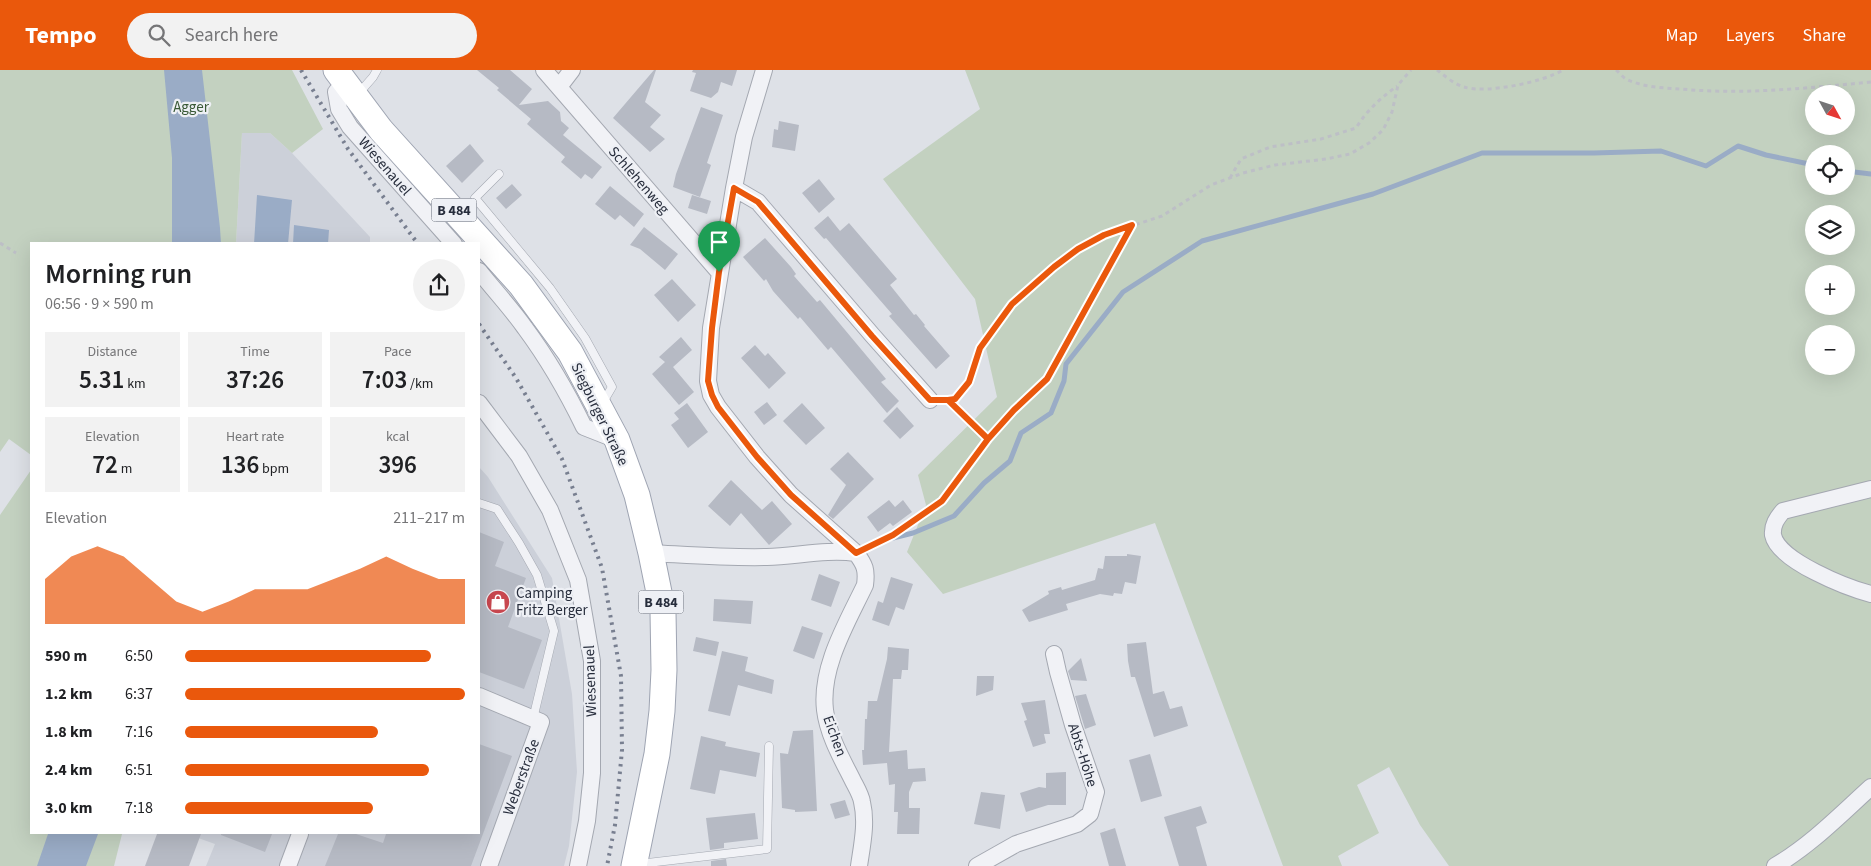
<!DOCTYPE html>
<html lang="en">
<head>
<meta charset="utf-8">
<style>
	body { margin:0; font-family:"Source Sans 3",sans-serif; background:#f2f2f2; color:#202124; height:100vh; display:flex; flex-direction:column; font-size:19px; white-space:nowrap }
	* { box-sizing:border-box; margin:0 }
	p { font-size:16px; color:#757577 }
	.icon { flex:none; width:28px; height:28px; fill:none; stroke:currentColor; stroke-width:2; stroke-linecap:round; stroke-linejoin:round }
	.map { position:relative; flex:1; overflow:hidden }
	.details { position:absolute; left:30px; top:172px; width:450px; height:592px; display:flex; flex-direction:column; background:#fff; border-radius:0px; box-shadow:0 5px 20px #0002 }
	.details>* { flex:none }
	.needle { width:32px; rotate:130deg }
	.fabs { position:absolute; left:1805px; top:15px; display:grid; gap:10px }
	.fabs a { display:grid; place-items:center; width:50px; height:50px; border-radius:50%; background:#fff; box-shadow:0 5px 20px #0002; font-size:25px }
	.pin { position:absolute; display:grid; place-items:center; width:42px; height:42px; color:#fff; margin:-51px -21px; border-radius:50% 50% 50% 0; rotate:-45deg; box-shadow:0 0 5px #0007 }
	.pin .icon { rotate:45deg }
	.round { display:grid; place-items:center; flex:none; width:52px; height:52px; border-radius:26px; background:#f2f2f2 }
	.head { display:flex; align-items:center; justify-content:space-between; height:85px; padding:0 15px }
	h1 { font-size:28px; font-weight:600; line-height:38px }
	.metrics { display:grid; grid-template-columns:repeat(3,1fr); gap:8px; height:85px; padding:5px 15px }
	.metrics div { display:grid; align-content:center; border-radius:0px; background:#f2f2f2; text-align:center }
	.metrics b { font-size:25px; font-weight:600 }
	.metrics small { font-size:14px; font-weight:400 }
	.metrics p { font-size:14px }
	.chart { height:140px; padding:10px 15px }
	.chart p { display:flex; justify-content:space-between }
	.chart svg { width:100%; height:90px; margin-top:5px; fill:#ea580c; opacity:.7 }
	ul { padding:0 15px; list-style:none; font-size:16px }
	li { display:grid; grid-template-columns:80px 60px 1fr; align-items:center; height:38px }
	li i { height:12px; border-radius:6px; background:#ea580c }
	header { display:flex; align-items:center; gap:30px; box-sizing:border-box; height:70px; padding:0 25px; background:#ea580c; color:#fff }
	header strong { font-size:24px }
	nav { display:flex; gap:28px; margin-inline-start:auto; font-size:18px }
	.search { width:350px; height:45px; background:#f2f2f2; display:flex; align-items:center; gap:12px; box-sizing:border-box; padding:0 18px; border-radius:28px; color:#757577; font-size:19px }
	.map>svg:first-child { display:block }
	.built { fill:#ccd0d9 }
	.green { fill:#c3d1c0; fill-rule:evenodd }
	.water { fill:#9aacc6 }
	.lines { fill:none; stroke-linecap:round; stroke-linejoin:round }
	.stream { stroke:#9aacc6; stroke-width:5 }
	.building { fill:#b6bac4 }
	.service-casing { stroke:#a4a8b1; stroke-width:9 }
	.minor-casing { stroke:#a4a8b1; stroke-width:18 }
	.primary-casing { stroke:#9ea4b2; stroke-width:27 }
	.path { stroke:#bdbfc6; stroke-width:3; stroke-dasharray:4 4; stroke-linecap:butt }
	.service { stroke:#f1f2f6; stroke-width:8 }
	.minor { stroke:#f1f2f6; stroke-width:16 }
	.primary { stroke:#fff; stroke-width:25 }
	.rail { stroke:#787f90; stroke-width:4; stroke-dasharray:2.5 5; stroke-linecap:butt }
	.route-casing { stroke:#fff; stroke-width:10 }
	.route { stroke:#ea580c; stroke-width:6 }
	.labels { text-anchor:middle; stroke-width:4.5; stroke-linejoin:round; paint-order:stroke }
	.shield { fill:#eef0f5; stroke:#636874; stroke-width:1 }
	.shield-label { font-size:14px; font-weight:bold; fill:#282e3d }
	.park-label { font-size:15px; fill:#395936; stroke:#eef0f5 }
	.street-label { font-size:15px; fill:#282e3d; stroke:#eef0f5 }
	.poi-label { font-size:15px; fill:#282e3d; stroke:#eef0f5; text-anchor:start }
</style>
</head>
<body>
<header>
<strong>Tempo</strong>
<div class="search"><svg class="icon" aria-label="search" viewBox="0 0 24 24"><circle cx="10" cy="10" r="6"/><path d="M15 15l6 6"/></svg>Search here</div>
<nav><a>Map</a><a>Layers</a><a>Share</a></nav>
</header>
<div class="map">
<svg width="1871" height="796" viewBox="0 0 1871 796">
	<rect width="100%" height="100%" fill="#dee1e7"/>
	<path class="built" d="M242,63h28l22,20 78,84v7h-134z
		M479,397l9,10 64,101 20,116 5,78 -8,74 -5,20h-358l9,-22 -28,-10h292z"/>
	<path class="green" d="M0,0h292l31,59 -31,24 -22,-20h-28l-6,111h-205v211l-22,-16 -9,13z
		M965,0h906v796h-422l-29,-41 -31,-58 -32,18 22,48 -41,23 4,10h-59l-128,-343 -212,71 -36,-42 19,-47 -8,-30 79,-78 -22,-98 -92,-120 97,-70zM1814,24h32v32h-32zM1814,84h32v32h-32zM1814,144h32v32h-32zM1814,204h32v32h-32zM1814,264h32v32h-32z
		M31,400v364h91l-8,32h-114v-351z"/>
	<path class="water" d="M164,0h38l18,158 1,16h-49v-86z
		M257,125l35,5 -4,44h-34z
		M294,155l35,5 -1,14h-35z
		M48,764h50l-12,32h-49z"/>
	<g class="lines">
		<path class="stream" d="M1846,101l25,3
			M889,469l24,-6 41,-17 30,-33 26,-22 11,-28 30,-20 13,-32 2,-17 57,-72 79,-51 171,-47 109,-41h112l67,-2 45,15 32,-20 28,9 48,10"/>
	</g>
	<path class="building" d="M477,0h33l22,19 -13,16 29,-4 12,11 1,9 8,7 -6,7 39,32 -10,12 -7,-5 -4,5 -20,-17 4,-5 -38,-33 4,-5 -34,-29 2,-2z
		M654,0h2l-11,32 16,13 -11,12 15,12 -15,13 -37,-34z
		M693,0h44l-5,16 -11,-4 -3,10 -7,6 -21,-7 6,-18 -4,-1z
		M701,37l22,8 -16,48 4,2 -11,32 -27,-10 3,-13z
		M779,51l20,4 -4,26 -23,-4 2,-18 4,1z
		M470,74l14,17 -22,22 -16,-17z
		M819,109l16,20 -16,14 -17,-20z
		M512,114l10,11 -16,14 -10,-11z
		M610,116l34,28 -10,13 -14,-12 -5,5 -20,-16z
		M692,125l19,6 -4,13 -19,-6z
		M828,146l12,15 9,-8 48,56 -7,6 24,30 2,-1 9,11 -1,1 26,30 -14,13 -47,-53 3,-2 -66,-76 -2,1 -10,-11z
		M644,157l34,27 -13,16 -25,-21 -10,-4z
		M765,168l26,29 5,7 -2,2 23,26 3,-2 66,79 -5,3 18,19 -12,12 -56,-66 -3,3 -28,-33 -2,2 -25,-28 -7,-12 -2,2 -21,-24z
		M672,209l24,26 -18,17 -24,-27z
		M681,267l11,13 -19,17 21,25 -15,13 -27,-31 13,-12 -6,-5z
		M755,275l10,11 3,-3 18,20 -17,16 -28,-31z
		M767,332l10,13 -13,10 -10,-13z
		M687,333l21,29 -20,16 -17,-23 8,-6 -5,-6z
		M802,333l23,25 -19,17 -23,-24z
		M897,337l17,19 -14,13 -17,-18z
		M848,382l26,27 -41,40 -5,-4 18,-30 -16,-16z
		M731,410l31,30 10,-9 20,23 -23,21 -28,-32 -11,13 -22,-20z
		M889,430l6,7 8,-7 9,12 -19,14 -3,-3 -12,9 -11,-15z
		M479,462l25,10 -9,24 31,12 -18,49 34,13 -18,49 -45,-17z
		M1127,484l14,2 -5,28 -11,-2 -3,12 -8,-1 -1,3 -13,-2 -34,10 2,6 -39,12 -7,-12 27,-16 -1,-3 13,-4 1,3 33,-10 3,-12 5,1 2,-13h22z
		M819,504l21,8 -9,25 -20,-7z
		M891,507l22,7 -9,26 -8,-3 -7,19 -17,-6 6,-19 5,2z
		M714,529l39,2 -2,23 -38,-3z
		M802,556l21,7 -9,26 -21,-8z
		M696,567l23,5 -3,14 -23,-5z
		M1146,572l7,52 11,-3 6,18 12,-3 6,20 -34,11 -19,-60h-4l-3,-16 -1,-17z
		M888,577l21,2 -1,21h-6l-1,9h-8l-4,73 18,-2 1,19 17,-1 1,13 -13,1 -4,10v16h11l-1,26h-22l1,-22h-4l1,-28 -6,1 -2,-22 -24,2 -1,-15h2l1,-31h2l1,-18h9l10,-42z
		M722,581l26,6 -3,14 29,9 -2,14 -34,-9 -8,31 -22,-5z
		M1081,588l6,23 -16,-1 -3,-9z
		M977,606h17l-1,14 -17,6z
		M1086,624l10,31 -11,4 -10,-33z
		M1045,630l5,34h-6l2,9 -13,4 -9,-26 3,-1 -6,-17z
		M813,660l4,81 -22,1v-2l-13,-2 -2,-55 8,1 5,-23z
		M701,666l25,6 -1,4 35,7 -4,24 -36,-7 -5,24 -25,-5z
		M479,674l33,12 -41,110h-146l13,-32h18l27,9 3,-9h93z
		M1150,684l12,42 -21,6 -12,-42z
		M1066,702v33h-18l-22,7 -6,-19 19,-6 7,1v-15z
		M981,722l24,3 -5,34 -26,-5z
		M845,730l5,15 -15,4 -5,-15z
		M1201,736l6,17 -11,4 11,39h-28l-15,-49z
		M755,743l3,26 -34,4v5l-14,2 -4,-32z
		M1115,758l11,38h-17l-9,-33z
		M157,764h44l-12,32h-44z
		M221,764h51l-7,18 -44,-17z
		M726,789l1,7h-16v-5z"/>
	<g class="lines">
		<g class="service-casing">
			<path id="service" d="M359,23l14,-16 4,-7
				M499,104l-24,24 75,90 35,50 27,49 -10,17
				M479,433l18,6 22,34 18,32 17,56 -21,88
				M639,794l128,-15 2,-103"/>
		</g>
		<g class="minor-casing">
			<path id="minor" d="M544,0l175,202
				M764,0l-20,67 -10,51 -23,140 -3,53 3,14 7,12 39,50 34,38 65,58c9,12 11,17 9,32 -18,38 -45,82 -40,125 3,25 17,49 28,71 3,6 8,14 9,21 5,21 0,43 -3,64
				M345,13l-9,9 3,17 11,18 104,117
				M559,17l13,-17
				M734,118l24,14 115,134 57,64
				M479,201c15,19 32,37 46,57 23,31 42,64 59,99l33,13
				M479,333l40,53 31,54 28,70 14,81v112l-5,48 -9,45
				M1871,419l-88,22c-6,7 -11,14 -10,24 5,26 75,53 98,59
				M651,483c39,2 78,5 116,4 30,-1 60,-8 89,-4
				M479,626l62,26 -52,144
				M288,796l12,-32
				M977,796l39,-22 61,-20 13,-10 6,-22 -23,-67 -15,-53 -4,-18
				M1775,796c36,-21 65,-51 96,-79"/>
		</g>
		<g class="primary-casing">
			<path id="primary" d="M336,0l45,60 140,155 49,67 47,88 20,55 14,58 12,59 1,58 -2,41 -5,43 -23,112"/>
		</g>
		<path class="path" d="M1437,0c8,6 17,14 27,17 22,7 79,-5 99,-17
			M1616,0c4,3 7,8 12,10 16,7 35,8 52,9 65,6 127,-1 191,-7
			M1230,108l11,-19 29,-12 51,-8 35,-11c11,-18 25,-30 41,-42
			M0,173l16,10
			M944,330l11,-1 14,-17 11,-34 32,-43 41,-38 25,-18 26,-14 58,-19 49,-31 32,-12 32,-8 51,-6 24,-5 19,-11 14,-13 9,-18 6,-27 13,-15
			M948,331l41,38
			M870,476l23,-11 49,-34 47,-62 25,-29 33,-31 84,-153"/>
		<use href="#service" class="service"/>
		<use href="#minor" class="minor"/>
		<use href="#primary" class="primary"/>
		<path class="rail" d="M301,0l47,79 70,95
			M479,254l37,54 46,81 40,109 19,108 1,74 -7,75 -8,41"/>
	</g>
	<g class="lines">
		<g class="route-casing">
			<path id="route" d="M719,202l-7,56 -4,53 4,14 6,12 39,50 34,38 65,58 37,-18 49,-34 46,-62 -40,-39 7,-1 14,-17 11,-34 32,-44 42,-37 24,-18 26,-14 28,-10 -85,154 -33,31 -26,29 -40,-39h-18l-58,-64 -114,-134 -24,-14 -15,84"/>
		</g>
		<use href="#route" class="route"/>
	</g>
	<defs>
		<g id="shop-disc" transform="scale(1.25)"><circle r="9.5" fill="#c8474f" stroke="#eef0f5"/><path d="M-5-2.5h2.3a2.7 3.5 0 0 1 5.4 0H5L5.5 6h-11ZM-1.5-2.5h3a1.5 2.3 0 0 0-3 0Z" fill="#fff"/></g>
	</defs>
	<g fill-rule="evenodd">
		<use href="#shop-disc" x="498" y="532"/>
	</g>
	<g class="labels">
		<g class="shield">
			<rect x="431.5" y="128.5" width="45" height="23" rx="4"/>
			<rect x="638.5" y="520.5" width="45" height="23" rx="4"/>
		</g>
		<g class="shield-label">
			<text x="454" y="145">B 484</text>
			<text x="661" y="537">B 484</text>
		</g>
		<g class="park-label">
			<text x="191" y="42">Agger</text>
		</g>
		<g class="street-label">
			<text transform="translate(385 96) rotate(49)" y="5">Wiesenauel</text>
			<text transform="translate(639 110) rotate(49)" y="5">Schlehenweg</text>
			<text transform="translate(600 344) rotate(64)" y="5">Siegburger Straße</text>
			<text transform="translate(590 611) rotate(-92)" y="5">Wiesenauel</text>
			<text transform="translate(835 666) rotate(70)" y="5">Eichen</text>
			<text transform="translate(1083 685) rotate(72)" y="5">Abts-Höhe</text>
			<text transform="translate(521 707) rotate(-70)" y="5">Weberstraße</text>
		</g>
		<g class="poi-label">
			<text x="516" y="528">Camping<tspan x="516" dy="17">Fritz Berger</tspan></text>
		</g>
	</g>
</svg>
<div class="fabs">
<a><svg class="needle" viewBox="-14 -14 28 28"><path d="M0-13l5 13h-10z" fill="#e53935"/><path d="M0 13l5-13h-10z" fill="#757577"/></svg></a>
<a><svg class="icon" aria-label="locate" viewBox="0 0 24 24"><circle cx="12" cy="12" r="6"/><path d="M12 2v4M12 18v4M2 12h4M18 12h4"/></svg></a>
<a><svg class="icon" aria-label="layers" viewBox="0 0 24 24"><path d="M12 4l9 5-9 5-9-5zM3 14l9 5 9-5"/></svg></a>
<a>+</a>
<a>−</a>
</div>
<div class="pin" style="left:719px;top:202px;background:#1e9e55"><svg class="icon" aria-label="arrive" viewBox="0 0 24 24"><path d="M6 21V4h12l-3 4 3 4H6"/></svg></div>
<section class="details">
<div class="head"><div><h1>Morning run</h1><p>06:56 · 9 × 590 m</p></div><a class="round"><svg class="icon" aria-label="share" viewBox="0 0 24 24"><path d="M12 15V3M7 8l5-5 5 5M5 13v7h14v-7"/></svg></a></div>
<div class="metrics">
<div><p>Distance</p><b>5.31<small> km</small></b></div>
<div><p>Time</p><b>37:26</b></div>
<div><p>Pace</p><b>7:03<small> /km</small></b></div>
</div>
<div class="metrics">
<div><p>Elevation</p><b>72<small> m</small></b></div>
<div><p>Heart rate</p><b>136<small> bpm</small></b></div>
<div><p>kcal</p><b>396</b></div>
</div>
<div class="chart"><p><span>Elevation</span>211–217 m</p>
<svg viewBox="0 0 160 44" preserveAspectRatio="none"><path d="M0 44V22L10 11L20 6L30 11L40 22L50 33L60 38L70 33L80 27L90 27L100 27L110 22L120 17L130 11L140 17L150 22L160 22V44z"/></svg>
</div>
<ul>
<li><b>590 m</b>6:50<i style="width:88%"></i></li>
<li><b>1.2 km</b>6:37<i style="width:100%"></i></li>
<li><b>1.8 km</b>7:16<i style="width:69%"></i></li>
<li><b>2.4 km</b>6:51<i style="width:87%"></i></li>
<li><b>3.0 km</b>7:18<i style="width:67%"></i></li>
</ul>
</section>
</div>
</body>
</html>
